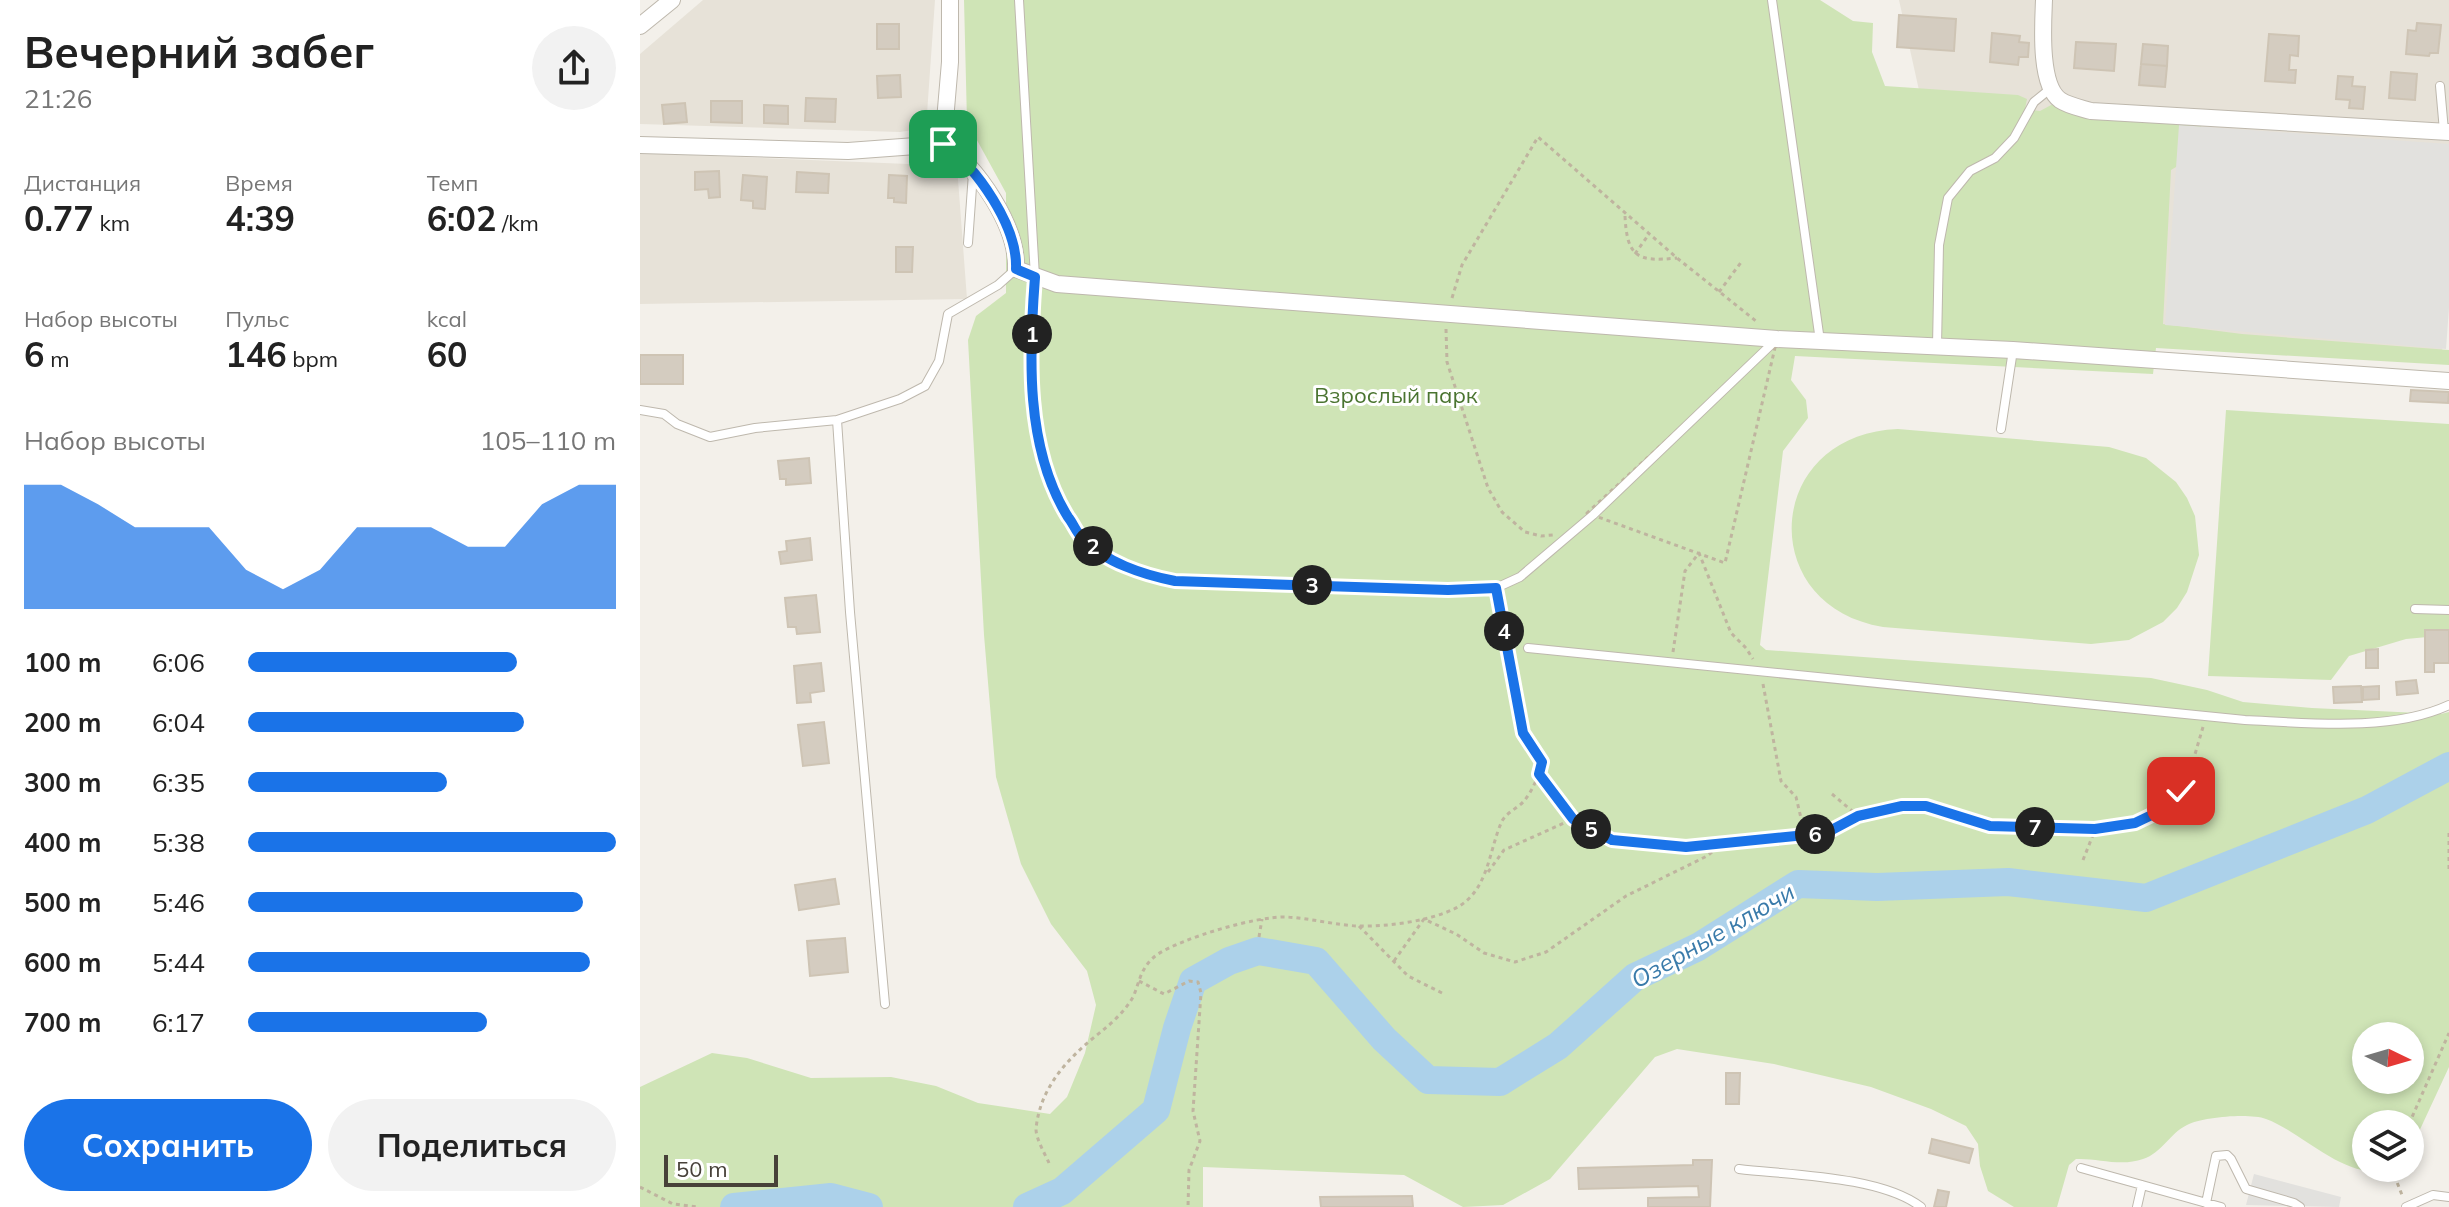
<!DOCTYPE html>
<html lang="ru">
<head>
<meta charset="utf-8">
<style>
	body { margin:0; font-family:Mulish,sans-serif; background:#f2f2f2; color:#222; height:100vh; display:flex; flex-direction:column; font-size:30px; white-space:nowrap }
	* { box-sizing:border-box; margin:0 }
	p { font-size:26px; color:#767676 }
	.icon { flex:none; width:44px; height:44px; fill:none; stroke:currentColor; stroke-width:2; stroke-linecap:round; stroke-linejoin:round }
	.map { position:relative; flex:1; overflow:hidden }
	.details { display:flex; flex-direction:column; background:#fff; width:640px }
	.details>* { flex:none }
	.needle { width:52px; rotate:95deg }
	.tools { position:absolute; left:1712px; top:1022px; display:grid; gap:16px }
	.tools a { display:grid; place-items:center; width:72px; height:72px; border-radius:50%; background:#fff; box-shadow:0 4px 12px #0003; font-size:40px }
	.scale { position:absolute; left:24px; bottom:20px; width:114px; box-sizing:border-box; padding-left:8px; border:4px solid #474139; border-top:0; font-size:22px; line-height:28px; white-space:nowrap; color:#474139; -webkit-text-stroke:6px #fff; paint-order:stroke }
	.pin { position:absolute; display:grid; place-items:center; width:68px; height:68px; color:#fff; margin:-34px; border-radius:16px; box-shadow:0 4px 12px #0006 }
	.km { position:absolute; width:40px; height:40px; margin:-20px; border-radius:50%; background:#222; color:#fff; font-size:22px; line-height:40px; text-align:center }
	.round { display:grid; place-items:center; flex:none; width:84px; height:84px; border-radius:42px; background:#f2f2f2 }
	.head { display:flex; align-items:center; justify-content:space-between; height:136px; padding:0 24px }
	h1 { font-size:44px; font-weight:700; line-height:60px }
	.metrics { display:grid; grid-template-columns:repeat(3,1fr); gap:12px; height:136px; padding:8px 24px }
	.metrics div { display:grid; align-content:center }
	.metrics b { font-size:34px; font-weight:700 }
	.metrics small { font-size:22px; font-weight:400 }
	.metrics p { font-size:22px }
	.chart { height:224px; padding:16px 24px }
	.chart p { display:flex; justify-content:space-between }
	.chart svg { width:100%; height:144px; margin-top:8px; fill:#1a73e8; opacity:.7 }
	.cta { display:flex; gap:16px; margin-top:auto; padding:16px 24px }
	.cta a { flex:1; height:92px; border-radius:48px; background:#1a73e8; color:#fff; font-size:32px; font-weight:700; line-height:92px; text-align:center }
	.cta a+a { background:#f2f2f2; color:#222 }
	ul { padding:0 24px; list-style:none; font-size:26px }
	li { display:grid; grid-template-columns:128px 96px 1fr; align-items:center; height:60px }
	li i { height:20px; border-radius:10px; background:#1a73e8 }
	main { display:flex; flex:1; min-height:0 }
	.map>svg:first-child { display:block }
	.residential { fill:#e7e2d8 }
	.green { fill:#cfe4b6; fill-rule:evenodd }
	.parking { fill:#e2e1de }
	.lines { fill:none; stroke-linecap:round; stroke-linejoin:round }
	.river { stroke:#acd1ea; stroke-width:28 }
	.building { fill:#d4ccc0; stroke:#cec4b4; stroke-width:2 }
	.lane-casing { stroke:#beb8ad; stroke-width:10 }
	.street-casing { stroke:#beb8ad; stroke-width:18 }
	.path { stroke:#bfb49f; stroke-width:3; stroke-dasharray:4 4; stroke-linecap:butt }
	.lane { stroke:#fff; stroke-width:8 }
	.street { stroke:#fff; stroke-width:16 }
	.route-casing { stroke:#fff; stroke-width:16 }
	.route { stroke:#1a73e8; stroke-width:10 }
	.labels { text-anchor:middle; stroke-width:6; stroke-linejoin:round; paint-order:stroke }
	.park-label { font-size:22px; fill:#4a7430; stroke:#fff }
	.water-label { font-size:24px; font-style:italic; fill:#3a7baa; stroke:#fff }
</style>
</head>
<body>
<main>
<section class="details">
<div class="head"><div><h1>Вечерний забег</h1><p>21:26</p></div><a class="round"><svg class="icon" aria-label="share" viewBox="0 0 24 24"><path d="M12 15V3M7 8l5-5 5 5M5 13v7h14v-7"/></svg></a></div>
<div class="metrics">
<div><p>Дистанция</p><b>0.77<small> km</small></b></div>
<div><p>Время</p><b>4:39</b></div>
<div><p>Темп</p><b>6:02<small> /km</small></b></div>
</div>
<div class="metrics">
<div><p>Набор высоты</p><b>6<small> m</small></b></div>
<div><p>Пульс</p><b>146<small> bpm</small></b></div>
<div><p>kcal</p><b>60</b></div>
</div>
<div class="chart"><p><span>Набор высоты</span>105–110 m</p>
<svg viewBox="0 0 160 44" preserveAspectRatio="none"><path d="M0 44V6L10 6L20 12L30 19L40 19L50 19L60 32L70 38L80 32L90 19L100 19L110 19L120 25L130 25L140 12L150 6L160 6V44z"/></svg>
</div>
<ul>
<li><b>100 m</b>6:06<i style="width:73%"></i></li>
<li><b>200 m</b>6:04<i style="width:75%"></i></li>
<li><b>300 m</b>6:35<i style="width:54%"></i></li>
<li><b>400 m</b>5:38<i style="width:100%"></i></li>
<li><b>500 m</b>5:46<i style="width:91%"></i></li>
<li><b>600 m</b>5:44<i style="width:93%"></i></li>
<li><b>700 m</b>6:17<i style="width:65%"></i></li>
</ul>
<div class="cta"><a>Сохранить</a><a>Поделиться</a></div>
</section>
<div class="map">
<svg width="1809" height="1207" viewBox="0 0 1809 1207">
	<rect width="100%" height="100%" fill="#f3f0ea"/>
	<path class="residential" d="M63,0h232l-9,128 -26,4 -260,-8v-70z
		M1259,0h550v298l-7,53 -535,-42 27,-151z
		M0,153l317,13 10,133 -327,5z"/>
	<path class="green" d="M324,0h856l33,21 20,2 -1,29 13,34 133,9 9,4 -2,10 15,2 13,-7 148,22 3,7 -4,33 -24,1 -5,3 -8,154 79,10 207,16v15l-293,-17 -3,26 -358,-18 -4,24 15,20 2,18 -25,33 -23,194 6,5 385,28 56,12 36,12 69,6 129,6 8,-2v355l-39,84v-27h-44v44h23c-39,17 -88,-37 -123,-49 -17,-6 -63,-2 -79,6 -17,8 -25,28 -44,34 -22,8 -45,-1 -67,0l-7,6 -12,42h-43l-26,-16 -8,-25 -2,-22 -12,-18 -35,-17 -60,-22 -97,-23 -97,-15 -22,8 -105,122 -47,26 -40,2 -59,-32 -201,-8v40h-563v-120l72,-34 35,5 64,20 80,-1 45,9 42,17 72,11 17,-17 18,-44 11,-48 -9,-34 -36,-47 -30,-60 -25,-87 -12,-142 -16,-295 8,-24 30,-23v-100l-39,-71zM1726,1036h44v44h-44z
		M1586,410l223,14v211l-43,4 -57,17 -18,24 -123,-4z
		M1258,429l211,18 37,11 30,24 11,16 8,18 4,39 -12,37 -10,16 -14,14 -34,18 -38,4 -208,-17c-129,-21 -119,-193 15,-198z"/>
	<path class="parking" d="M1539,125l270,19v164l-3,41 -281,-24z
		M1614,1174l87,23 -2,10 -93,-2z"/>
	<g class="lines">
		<path class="river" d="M94,1207l97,-10 38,10
			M387,1207l35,-16 94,-81 21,-82 16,-47 36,-20 29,-10 58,10 68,78 44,41 72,2 58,-36 77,-69 63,-30 100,-63 79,3 131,-5 138,16 221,-88 82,-44"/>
	</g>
	<path class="building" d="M1259,15l57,4 -2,32 -57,-4z
		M1777,23l24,2 -3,28h-8l-1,3 -23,-2 2,-24 8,1z
		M237,24h22v25h-22z
		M1352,33l28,3 -1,6 10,1 -1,14h-9l-1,8 -28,-3z
		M1629,34l30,2 -1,20 -8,-1 -1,15h7l-1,13 -30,-2z
		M1436,42l40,2 -2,27 -40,-3z
		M1503,44l25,2 -1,20 -26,-2z
		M1501,64l26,2 -2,21 -26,-2z
		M1751,72l26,2 -2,26 -26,-2z
		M260,75l1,22 -23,1 -1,-22z
		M1698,76l15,1 -1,9 13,1 -2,22 -14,-1 1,-8 -14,-1z
		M166,98l30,1 -1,23 -30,-1z
		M71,101h31v22l-31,-1z
		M45,103l2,19 -23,2 -2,-19z
		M124,105l24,1v18l-24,-1z
		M79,171l1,26 -11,1 -1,-9 -13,1v-18z
		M157,172l32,2 -1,19 -32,-1z
		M103,175l24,2 -2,32 -12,-1v-7l-12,-1z
		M249,175l18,1 -1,27 -12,-1v-4h-6z
		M256,247h17l-1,25h-16z
		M0,355h43v29h-43z
		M1771,390l38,2 -1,11 -38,-2z
		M169,458l2,25 -25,2v-6h-6l-2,-18z
		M170,538l2,22 -31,4 -2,-12 8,-1 -1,-10z
		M176,595l4,37 -23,2 -1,-7h-8l-3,-29z
		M1785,630h24v33h-15v9h-9z
		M1738,649v19h-12v-18z
		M181,663l3,28 -14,2 1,9 -14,1 -3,-37z
		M1776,680l2,13 -21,2 -1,-13z
		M1721,686l1,16 -28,1 -1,-16z
		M1739,686v13l-16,1v-13z
		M184,722l5,41 -26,3 -5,-41z
		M195,879l4,25 -40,6 -4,-25z
		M205,938l3,34 -38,4 -3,-35z
		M1086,1073h14l-1,31h-13z
		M1292,1139l41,10 -4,14 -40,-10z
		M1053,1160h19l-2,47h-62v-9l51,-1 -1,-11 -119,3 -1,-21 115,-3z
		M1298,1190l11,2 -3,15h-12z
		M772,1196l1,11h-92l-1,-10z"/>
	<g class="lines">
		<g class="lane-casing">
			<path id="lane" d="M379,0l16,277c-6,78 -10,171 33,240 5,6 8,15 14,21 23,24 61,37 93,43l273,9 48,-2 24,-11 73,-62 184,-176
				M1132,0l48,341
				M1800,86l4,45
				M328,243l5,-70
				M1297,346l2,-101 9,-47 22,-27 25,-13 19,-20 20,-36 16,-13
				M0,410l24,4 13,10 33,13 45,-9 82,-8 63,-21 25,-13 14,-25 9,-47 50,-29 18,-16
				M197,420l13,192 35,392
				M1361,429l12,-79
				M1775,609l34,1
				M888,648l717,72c63,3 146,12 204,-15
				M1441,1168l61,17
				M1099,1169c51,6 142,7 182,38
				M1566,1203l10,-47 11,-1 4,4 15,30 48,14 6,4
				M1497,1207l5,-22 79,22
				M1766,1207l27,-12 16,2"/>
		</g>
		<g class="street-casing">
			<path id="street" d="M1404,0c-1,25 -5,85 16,100 9,6 21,8 31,11l358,21
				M0,26l32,-26
				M303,144l7,-82v-62
				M0,145l208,6 95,-7c35,23 75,83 73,125l41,15 720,55 236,11 436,31"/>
		</g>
		<path class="path" d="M985,216c2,42 13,46 52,42
			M995,254l14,-20
			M1079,292l23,-31
			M812,298l10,-33 76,-128 139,121 79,63
			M806,329l1,33 41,126 14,24 23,20 16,4 12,-1
			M1137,339l-52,224 -138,-50z
			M1033,652l12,-81 14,-18 32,80 15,15 7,11
			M1123,684l18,97 15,16 9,38
			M899,774c10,15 20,34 34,45 40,31 99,29 146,26
			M1192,794l26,22
			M1809,833v39
			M1443,860l12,-30
			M848,872l16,-22 69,-31
			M719,926l49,50 36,18
			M619,937l3,-18
			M754,961l30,-42 32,15 28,19 31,9 31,-10 80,-56 81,-40 14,-11 14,-4 91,-8 32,-17 44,-10h24l64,20 105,3 40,-6 25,-12 21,-20 7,-13 15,-51
			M499,981l25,13 25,-13 9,1 3,11 -8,118 7,30 -11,29 -1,37
			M1769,1124l40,-91
			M409,1163c-4,-9 -13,-24 -13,-34 4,-43 34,-73 66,-98 12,-10 25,-22 32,-36 6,-16 8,-30 24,-41 25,-16 98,-38 128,-37 24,1 48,8 72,9 29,1 71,-5 96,-17 35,-17 34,-57 48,-88 5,-9 16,-13 22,-20 9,-11 15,-26 18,-39l-19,-29 -24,-133
			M1754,1168l-1,4 9,23
			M0,1187l33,17 24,3"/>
		<use href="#lane" class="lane"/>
		<use href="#street" class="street"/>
	</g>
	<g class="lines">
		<g class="route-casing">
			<path id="route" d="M303,144c34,23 75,83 73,125l19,8c-6,78 -10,171 33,240 5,6 8,15 14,21 22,24 62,37 93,43l273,9 48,-2 27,145 19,29 -3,12 34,45 39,21 74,7 140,-14 32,-17 44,-10h24l64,20 105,3 40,-6 25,-12 21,-20"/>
		</g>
		<use href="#route" class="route"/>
	</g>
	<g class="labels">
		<g class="park-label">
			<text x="756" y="403">Взрослый парк</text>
		</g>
		<g class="water-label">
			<text transform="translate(1073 936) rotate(-30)" y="8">Озерные ключи</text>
		</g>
	</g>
</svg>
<div class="tools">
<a><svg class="needle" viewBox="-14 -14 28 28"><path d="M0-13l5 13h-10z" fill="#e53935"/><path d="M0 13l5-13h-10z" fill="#767676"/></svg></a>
<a><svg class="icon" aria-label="layers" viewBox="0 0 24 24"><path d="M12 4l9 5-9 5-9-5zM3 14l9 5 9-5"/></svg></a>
</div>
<div class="scale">50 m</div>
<div class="pin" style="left:303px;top:144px;background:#1e9e55"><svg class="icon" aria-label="arrive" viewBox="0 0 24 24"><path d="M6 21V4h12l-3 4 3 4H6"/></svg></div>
<div class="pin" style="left:1541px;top:791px;background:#d93025"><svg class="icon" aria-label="check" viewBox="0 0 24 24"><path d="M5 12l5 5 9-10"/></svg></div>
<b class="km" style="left:392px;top:334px">1</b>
<b class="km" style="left:453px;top:546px">2</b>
<b class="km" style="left:672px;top:585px">3</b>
<b class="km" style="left:864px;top:631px">4</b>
<b class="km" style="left:951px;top:829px">5</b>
<b class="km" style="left:1175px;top:834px">6</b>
<b class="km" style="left:1395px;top:827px">7</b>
</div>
</main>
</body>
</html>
